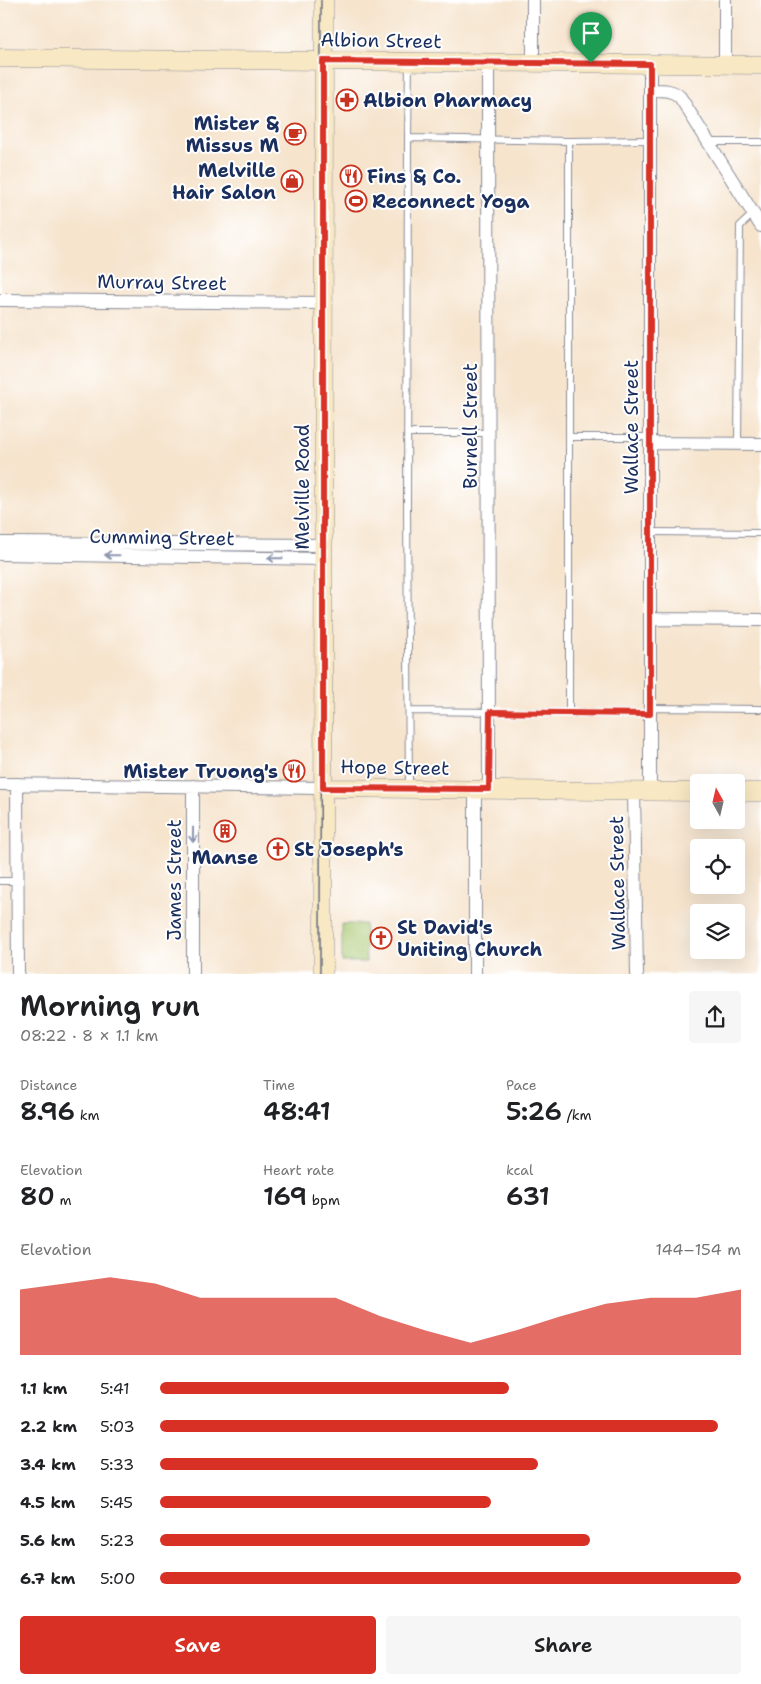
<!DOCTYPE html>
<html lang="en">
<head>
<meta charset="utf-8">
<style>
	body { margin:0; font-family:"Shantell Sans",sans-serif; background:#f6f6f6; color:#202124; height:100vh; display:flex; flex-direction:column; font-size:19px; white-space:nowrap }
	* { box-sizing:border-box; margin:0 }
	p { font-size:16px; color:#757577 }
	.icon { flex:none; width:28px; height:28px; fill:none; stroke:currentColor; stroke-width:2; stroke-linecap:round; stroke-linejoin:round }
	.map { position:relative; height:974px; overflow:hidden }
	.panel { display:flex; flex-direction:column; background:#fff; flex:1 }
	.panel>* { flex:none }
	.needle { width:32px; rotate:352deg }
	.tools { position:absolute; left:690px; top:774px; display:grid; gap:10px }
	.tools a { display:grid; place-items:center; width:55px; height:55px; border-radius:5px; background:#fff; box-shadow:0 5px 20px #0002; font-size:25px }
	.pin { position:absolute; display:grid; place-items:center; width:42px; height:42px; color:#fff; margin:-51px -21px; border-radius:50% 50% 50% 0; rotate:-45deg; box-shadow:0 0 5px #0007 }
	.pin .icon { rotate:45deg }
	.round { display:grid; place-items:center; flex:none; width:52px; height:52px; border-radius:5px; background:#f6f6f6 }
	.headline { display:flex; align-items:center; justify-content:space-between; height:85px; padding:0 20px }
	h1 { font-size:28px; font-weight:600; line-height:38px }
	.figures { display:grid; grid-template-columns:repeat(3,1fr); gap:8px; height:85px; padding:5px 20px }
	.figures div { display:grid; align-content:center }
	.figures b { font-size:25px; font-weight:600 }
	.figures small { font-size:14px; font-weight:400 }
	.figures p { font-size:14px }
	.chart { height:140px; padding:10px 20px }
	.chart p { display:flex; justify-content:space-between }
	.chart svg { width:100%; height:90px; margin-top:5px; fill:#d93025; opacity:.7 }
	.primary-button { display:flex; gap:10px; margin-top:auto; padding:10px 20px }
	.primary-button a { flex:1; height:58px; border-radius:5px; background:#d93025; color:#fff; font-size:20px; font-weight:600; line-height:58px; text-align:center }
	.primary-button a+a { background:#f6f6f6; color:#202124 }
	ul { padding:0 20px; list-style:none; font-size:16px }
	li { display:grid; grid-template-columns:80px 60px 1fr; align-items:center; height:38px }
	li i { height:12px; border-radius:6px; background:#d93025 }
	.map>svg:first-child { display:block }
	.green { fill:#a8c76f; stroke:#627b66 }
	.lines { fill:none; stroke-linecap:round; stroke-linejoin:round }
	.lane-casing { stroke:#888a96; stroke-width:8 }
	.street-casing { stroke:#888a96; stroke-width:14 }
	.secondary-casing { stroke:#888a96; stroke-width:19 }
	.lane { stroke:#fff; stroke-width:6 }
	.street { stroke:#fff; stroke-width:12 }
	.secondary { stroke:#f8e8c3; stroke-width:18 }
	.tram { stroke:#1b2f5e; stroke-width:1 }
	.oneway { stroke:#8d97ae }
	.route-casing { stroke:#fff; stroke-width:10 }
	.route { stroke:#d93025; stroke-width:6 }
	.labels { text-anchor:middle; stroke-width:4; stroke-linejoin:round; paint-order:stroke }
	.street-label { font-size:19px; fill:#1b2f5e; stroke:#fff }
	.poi-label { font-size:19px; font-weight:bold; fill:#1b2f5e; stroke:#fff; text-anchor:start }
</style>
</head>
<body>
<div class="map">
<svg width="761" height="974" viewBox="0 0 761 974">
	<rect width="100%" height="100%" fill="#fff"/>
	<filter id="ink" filterUnits="userSpaceOnUse"><feTurbulence type="fractalNoise" baseFrequency=".02" numOctaves="2"/><feDisplacementMap in="SourceGraphic" scale="10" xChannelSelector="R" yChannelSelector="G"/><feConvolveMatrix kernelMatrix="1 2 1 2 8 2 1 2 1" color-interpolation-filters="sRGB"/></filter>
	<filter id="wash" filterUnits="userSpaceOnUse"><feTurbulence type="fractalNoise" baseFrequency=".0096" numOctaves="4" result="noise"/><feDisplacementMap in="SourceGraphic" scale="20" xChannelSelector="R" yChannelSelector="G"/><feGaussianBlur stdDeviation="1.12" result="paint"/><feColorMatrix in="noise" values="0 0 0 0 0 0 0 0 0 0 0 0 0 0 0 0 0 1.4 0 .05"/><feComposite in="paint" operator="in"/></filter>
	<g filter="url(#wash)">
		<rect width="100%" height="100%" fill="#f6e4cd"/>
		<path class="green" d="M342,924h23l1,38h-24z"/>
	</g>
	<g filter="url(#ink)">
		<g class="lines">
			<g class="lane-casing">
				<path id="lane" d="M408,138l1,-76
					M569,141v571
					M709,142h52
					M408,433h81
					M570,437h80
					M738,443l2,-217 13,-12
					M650,532l111,1
					M650,708l111,1
					M409,711l241,3
					M409,787l-2,-277 1,-372 161,3 81,-1
					M0,881h18"/>
			</g>
			<g class="street-casing">
				<path id="street" d="M725,0v65
					M488,63l1,726
					M533,63v-63
					M650,90c11,0 22,-1 30,7l81,129
					M0,300l323,3
					M650,443l111,1
					M0,543l323,2
					M0,554l323,5
					M651,619l110,1
					M0,784l323,4
					M17,784l1,190
					M193,786v188
					M475,789v185
					M634,791l3,183
					M650,791v-727"/>
			</g>
			<g class="secondary-casing">
				<path id="secondary" d="M0,58l761,7
					M323,788l376,4
					M736,792h25
					M323,974l1,-974"/>
			</g>
			<use href="#lane" class="lane"/>
			<use href="#street" class="street"/>
			<use href="#secondary" class="secondary"/>
			<path class="tram" d="M320,974l1,-974"/>
		</g>
		<defs><path id="oneway-shaft" d="M-6 0H5M1.5-3L5.5 0L1.5 3" fill="none" stroke-width="1.6" stroke-linecap="round" stroke-linejoin="round" transform="scale(1.25)"/></defs>
		<g class="oneway">
			<use href="#oneway-shaft" transform="translate(112 555) rotate(-179)"/>
			<use href="#oneway-shaft" transform="translate(275 558) rotate(-179)"/>
			<use href="#oneway-shaft" transform="translate(193 835) rotate(90)"/>
		</g>
	</g>
	<g class="lines" filter="url(#ink)">
		<g class="route-casing">
			<path id="route" d="M323,61l327,3v650l-160,-2 -1,77 -166,-1z"/>
		</g>
		<use href="#route" class="route"/>
	</g>
	<defs>
		<g id="pharmacy-ring" transform="scale(1.125)"><circle r="9.5" fill="#fff" stroke="#c8321e" stroke-width="1.5"/><path d="M-2-6h4v4h4v4h-4v4h-4v-4h-4v-4h4Z" fill="#c8321e"/></g>
		<g id="cafe-ring" transform="scale(1.125)"><circle r="9.5" fill="#fff" stroke="#c8321e" stroke-width="1.5"/><path d="M-5.5-4.5H6V0H3Q3 3.5 0 3.5H-2.5Q-5.5 3.5-5.5 0ZM3-3.2v2h1.7v-2ZM-6 4.5H4V6H-6Z" fill="#c8321e"/></g>
		<g id="restaurant-ring" transform="scale(1.125)"><circle r="9.5" fill="#fff" stroke="#c8321e" stroke-width="1.5"/><path d="M-5-6h1v4h1v-4h1v4h1v-4h1v5L-1.5 .5V6h-2V.5L-5-1ZM5-6V6H3V1.5H1.5Q1.5-4 5-6Z" fill="#c8321e"/></g>
		<g id="shop-ring" transform="scale(1.125)"><circle r="9.5" fill="#fff" stroke="#c8321e" stroke-width="1.5"/><path d="M-5-2.5h2.3a2.7 3.5 0 0 1 5.4 0H5L5.5 6h-11ZM-1.5-2.5h3a1.5 2.3 0 0 0-3 0Z" fill="#c8321e"/></g>
		<g id="stadium-ring" transform="scale(1.125)"><circle r="9.5" fill="#fff" stroke="#c8321e" stroke-width="1.5"/><path d="M0-5a6.5 5 0 1 0 0 10a6.5 5 0 1 0 0-10ZM-3.5-1.8h7v3.6h-7Z" fill="#c8321e"/></g>
		<g id="building-ring" transform="scale(1.125)"><circle r="9.5" fill="#fff" stroke="#c8321e" stroke-width="1.5"/><path d="M-4-6H4V6H1V3H-1V6H-4ZM-2.5-4.3h1.7v1.8h-1.7ZM.8-4.3h1.7v1.8H.8ZM-2.5-1h1.7V.8h-1.7ZM.8-1h1.7V.8H.8Z" fill="#c8321e"/></g>
		<g id="church-ring" transform="scale(1.125)"><circle r="9.5" fill="#fff" stroke="#c8321e" stroke-width="1.5"/><path d="M-1.2-6h2.4v3.5h3.3v2.4h-3.3V6h-2.4V-.1h-3.3v-2.4h3.3Z" fill="#c8321e"/></g>
	</defs>
	<g fill-rule="evenodd">
		<use href="#pharmacy-ring" x="347" y="100"/>
		<use href="#cafe-ring" x="295" y="134"/>
		<use href="#restaurant-ring" x="351" y="176"/>
		<use href="#shop-ring" x="292" y="181"/>
		<use href="#stadium-ring" x="356" y="201"/>
		<use href="#restaurant-ring" x="294" y="771"/>
		<use href="#building-ring" x="225" y="831"/>
		<use href="#church-ring" x="278" y="849"/>
		<use href="#church-ring" x="381" y="938"/>
	</g>
	<g class="labels">
		<g class="street-label">
			<text transform="translate(381 40) rotate(1)" y="7">Albion Street</text>
			<text transform="translate(162 282) rotate(1)" y="7">Murray Street</text>
			<text transform="translate(470 426) rotate(-90)" y="7">Burnell Street</text>
			<text transform="translate(631 427) rotate(-90)" y="7">Wallace Street</text>
			<text transform="translate(302 487) rotate(-90)" y="7">Melville Road</text>
			<text transform="translate(162 537) rotate(1)" y="7">Cumming Street</text>
			<text transform="translate(395 767) rotate(1)" y="7">Hope Street</text>
			<text transform="translate(174 880) rotate(-90)" y="7">James Street</text>
			<text transform="translate(617 883) rotate(-91)" y="7">Wallace Street</text>
		</g>
		<g class="poi-label">
			<text x="363" y="107">Albion Pharmacy</text>
			<text x="279" y="130" text-anchor="end">Mister &amp;<tspan x="279" dy="22">Missus M</tspan></text>
			<text x="276" y="177" text-anchor="end">Melville<tspan x="276" dy="22">Hair Salon</tspan></text>
			<text x="367" y="183">Fins &amp; Co.</text>
			<text x="372" y="208">Reconnect Yoga</text>
			<text x="278" y="778" text-anchor="end">Mister Truong's</text>
			<text x="294" y="856">St Joseph's</text>
			<text x="225" y="864" text-anchor="middle">Manse</text>
			<text x="397" y="934">St David's<tspan x="397" dy="22">Uniting Church</tspan></text>
		</g>
	</g>
</svg>
<div class="tools">
<a><svg class="needle" viewBox="-14 -14 28 28"><path d="M0-13l5 13h-10z" fill="#e53935"/><path d="M0 13l5-13h-10z" fill="#757577"/></svg></a>
<a><svg class="icon" aria-label="locate" viewBox="0 0 24 24"><circle cx="12" cy="12" r="6"/><path d="M12 2v4M12 18v4M2 12h4M18 12h4"/></svg></a>
<a><svg class="icon" aria-label="layers" viewBox="0 0 24 24"><path d="M12 4l9 5-9 5-9-5zM3 14l9 5 9-5"/></svg></a>
</div>
<div class="pin" style="left:591px;top:63px;background:#1e9e55"><svg class="icon" aria-label="arrive" viewBox="0 0 24 24"><path d="M6 21V4h12l-3 4 3 4H6"/></svg></div>
</div>
<section class="panel">
<div class="headline"><div><h1>Morning run</h1><p>08:22 · 8 × 1.1 km</p></div><a class="round"><svg class="icon" aria-label="share" viewBox="0 0 24 24"><path d="M12 15V3M7 8l5-5 5 5M5 13v7h14v-7"/></svg></a></div>
<div class="figures">
<div><p>Distance</p><b>8.96<small> km</small></b></div>
<div><p>Time</p><b>48:41</b></div>
<div><p>Pace</p><b>5:26<small> /km</small></b></div>
</div>
<div class="figures">
<div><p>Elevation</p><b>80<small> m</small></b></div>
<div><p>Heart rate</p><b>169<small> bpm</small></b></div>
<div><p>kcal</p><b>631</b></div>
</div>
<div class="chart"><p><span>Elevation</span>144–154 m</p>
<svg viewBox="0 0 160 44" preserveAspectRatio="none"><path d="M0 44V12L10 9L20 6L30 9L40 16L50 16L60 16L70 16L80 25L90 32L100 38L110 32L120 25L130 19L140 16L150 16L160 12V44z"/></svg>
</div>
<ul>
<li><b>1.1 km</b>5:41<i style="width:60%"></i></li>
<li><b>2.2 km</b>5:03<i style="width:96%"></i></li>
<li><b>3.4 km</b>5:33<i style="width:65%"></i></li>
<li><b>4.5 km</b>5:45<i style="width:57%"></i></li>
<li><b>5.6 km</b>5:23<i style="width:74%"></i></li>
<li><b>6.7 km</b>5:00<i style="width:100%"></i></li>
</ul>
<div class="primary-button"><a>Save</a><a>Share</a></div>
</section>
</body>
</html>
